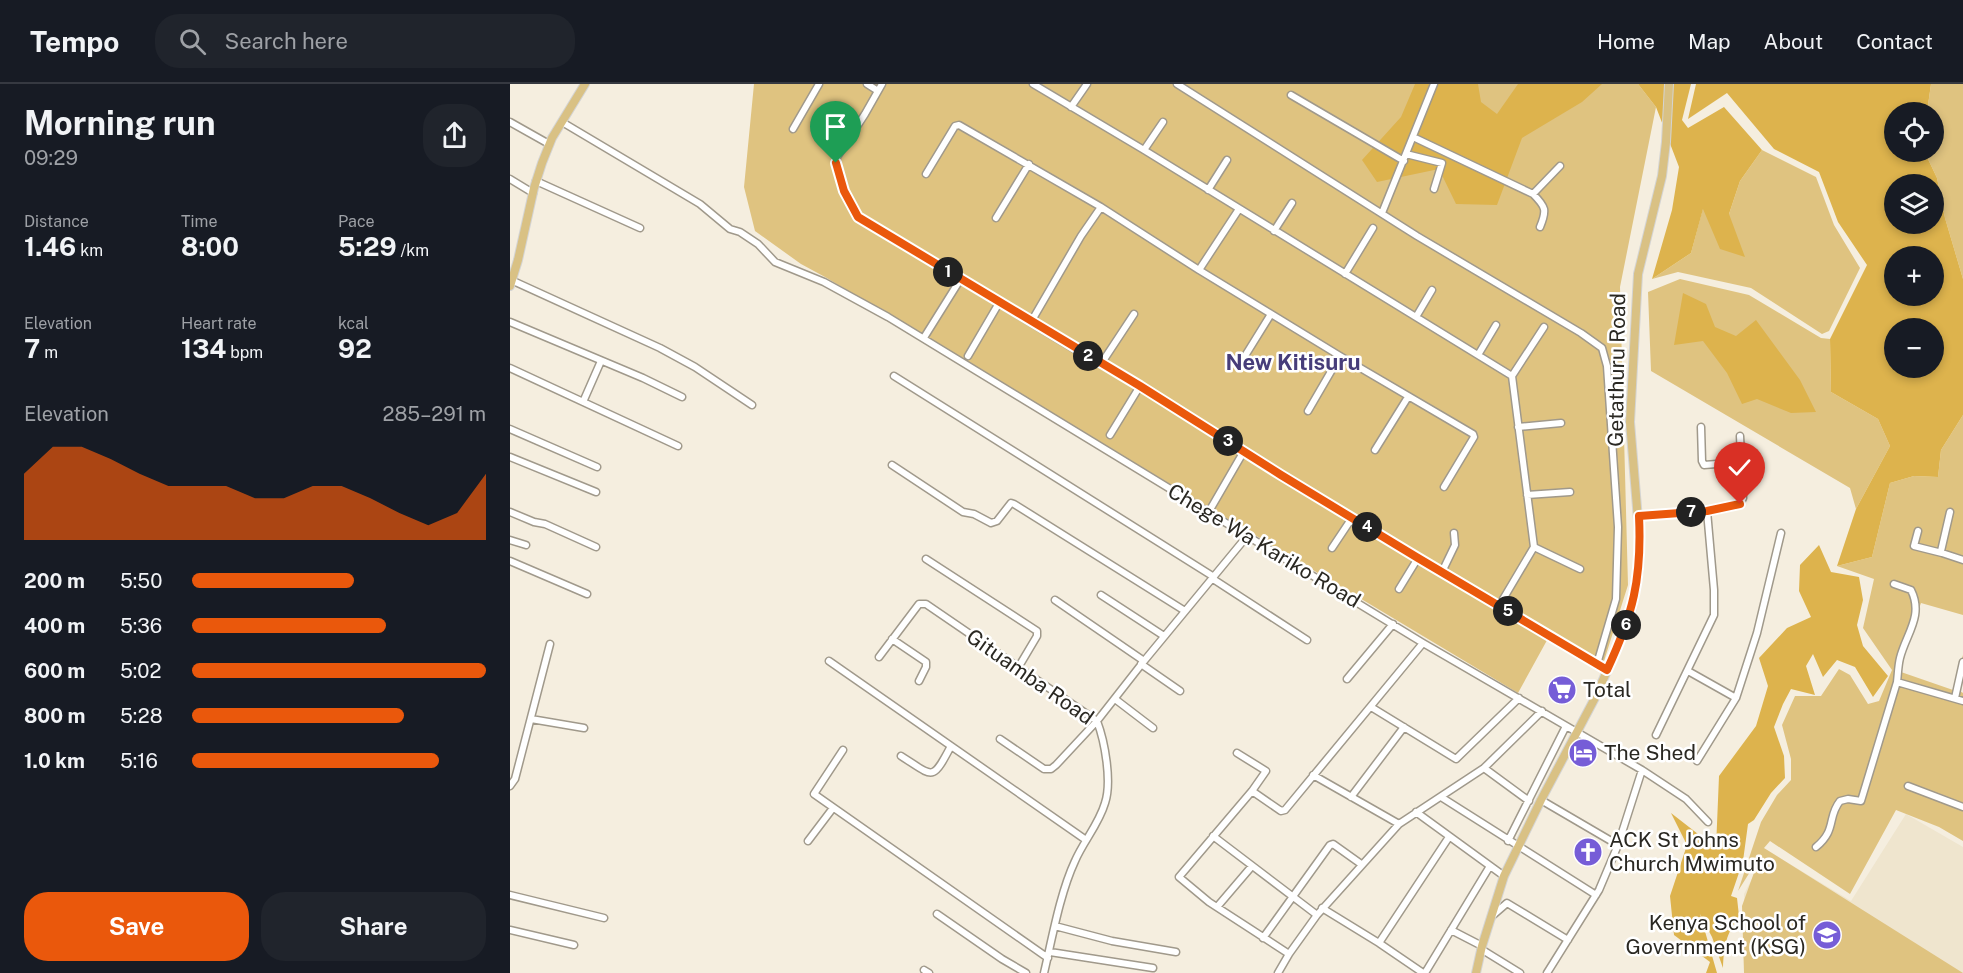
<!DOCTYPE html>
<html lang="en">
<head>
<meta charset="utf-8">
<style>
	body { margin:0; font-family:"Public Sans",sans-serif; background:#20242c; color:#f1f3f6; height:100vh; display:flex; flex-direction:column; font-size:22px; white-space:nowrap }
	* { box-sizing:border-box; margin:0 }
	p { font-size:20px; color:#9ea1a6 }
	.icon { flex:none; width:33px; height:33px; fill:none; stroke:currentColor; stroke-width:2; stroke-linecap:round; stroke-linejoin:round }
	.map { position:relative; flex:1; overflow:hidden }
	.sheet { display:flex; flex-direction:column; background:#171b24; width:510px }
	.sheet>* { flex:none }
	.buttons { position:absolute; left:1374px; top:18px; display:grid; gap:12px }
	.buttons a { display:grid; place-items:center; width:60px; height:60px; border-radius:50%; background:#171b24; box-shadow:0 3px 9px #0003; font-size:30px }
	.pin { position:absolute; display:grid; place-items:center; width:51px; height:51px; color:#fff; margin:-62px -26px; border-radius:50% 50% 50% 0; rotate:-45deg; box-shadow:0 0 6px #0007 }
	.pin .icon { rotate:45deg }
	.km { position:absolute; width:30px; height:30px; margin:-15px; border-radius:50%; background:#222; color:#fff; font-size:16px; line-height:30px; text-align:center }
	.round { display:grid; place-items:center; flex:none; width:63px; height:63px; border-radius:24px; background:#20242c }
	.summary { display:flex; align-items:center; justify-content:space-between; height:102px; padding:0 24px }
	h1 { font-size:33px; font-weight:700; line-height:45px }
	.figures { display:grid; grid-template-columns:repeat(3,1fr); gap:9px; height:102px; padding:6px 24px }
	.figures div { display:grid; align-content:center }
	.figures b { font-size:26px; font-weight:700 }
	.figures small { font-size:16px; font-weight:400 }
	.figures p { font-size:16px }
	.chart { height:168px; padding:12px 24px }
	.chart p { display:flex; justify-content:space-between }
	.chart svg { width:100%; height:108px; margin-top:6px; fill:#ea580c; opacity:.7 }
	.primary-button { display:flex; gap:12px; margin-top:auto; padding:12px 24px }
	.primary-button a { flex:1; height:69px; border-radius:24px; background:#ea580c; color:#fff; font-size:24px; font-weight:700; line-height:69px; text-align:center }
	.primary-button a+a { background:#20242c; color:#f1f3f6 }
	ul { padding:0 24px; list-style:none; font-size:20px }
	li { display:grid; grid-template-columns:96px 72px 1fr; align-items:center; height:45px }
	li i { height:15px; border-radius:8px; background:#ea580c }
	header { display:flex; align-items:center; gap:36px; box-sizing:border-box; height:84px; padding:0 30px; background:#171b24; border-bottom:2px solid #363941 }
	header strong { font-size:28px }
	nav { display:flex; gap:33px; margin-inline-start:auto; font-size:21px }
	.search { width:420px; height:54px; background:#20242c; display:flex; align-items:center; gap:15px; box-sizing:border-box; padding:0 21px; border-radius:24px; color:#9ea1a6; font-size:22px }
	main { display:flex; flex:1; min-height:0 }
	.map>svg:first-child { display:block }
	.built { fill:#efe5ce }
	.green { fill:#dfc380 }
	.forest { fill:#ddb34d; fill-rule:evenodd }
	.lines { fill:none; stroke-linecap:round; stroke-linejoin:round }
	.minor-casing { stroke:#a0998b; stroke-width:9 }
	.major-casing { stroke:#d4d4d3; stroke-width:10 }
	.minor { stroke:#fff; stroke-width:6 }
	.major { stroke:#d9c184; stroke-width:8 }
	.route-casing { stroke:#fff; stroke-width:12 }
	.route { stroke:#ea580c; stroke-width:8 }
	.labels { text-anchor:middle; stroke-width:5; stroke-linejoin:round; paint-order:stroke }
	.street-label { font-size:21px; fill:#2a2822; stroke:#fff }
	.poi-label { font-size:21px; fill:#2a2822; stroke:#fff; text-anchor:start }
	.neighbourhood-label { font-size:22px; font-weight:bold; fill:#473d7a; stroke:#fff }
</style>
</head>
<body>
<header>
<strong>Tempo</strong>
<div class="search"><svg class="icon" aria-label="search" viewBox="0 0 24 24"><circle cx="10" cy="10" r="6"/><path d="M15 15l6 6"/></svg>Search here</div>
<nav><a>Home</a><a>Map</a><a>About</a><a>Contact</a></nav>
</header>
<main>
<section class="sheet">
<div class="summary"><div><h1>Morning run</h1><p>09:29</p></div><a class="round"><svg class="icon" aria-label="share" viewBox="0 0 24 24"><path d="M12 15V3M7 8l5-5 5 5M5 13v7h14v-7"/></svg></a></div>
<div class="figures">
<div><p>Distance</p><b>1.46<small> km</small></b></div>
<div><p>Time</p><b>8:00</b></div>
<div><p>Pace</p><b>5:29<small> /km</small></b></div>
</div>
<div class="figures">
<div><p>Elevation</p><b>7<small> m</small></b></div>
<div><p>Heart rate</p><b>134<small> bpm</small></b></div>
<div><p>kcal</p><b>92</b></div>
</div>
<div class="chart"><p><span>Elevation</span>285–291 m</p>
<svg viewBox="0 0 160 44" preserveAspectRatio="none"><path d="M0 44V17L10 6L20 6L30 11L40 17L50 22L60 22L70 22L80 27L90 27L100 22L110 22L120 27L130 33L140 38L150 33L160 17V44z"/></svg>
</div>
<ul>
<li><b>200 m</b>5:50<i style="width:55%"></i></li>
<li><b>400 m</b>5:36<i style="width:66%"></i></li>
<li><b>600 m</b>5:02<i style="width:100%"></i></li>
<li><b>800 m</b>5:28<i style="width:72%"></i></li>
<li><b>1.0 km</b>5:16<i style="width:84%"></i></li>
</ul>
<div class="primary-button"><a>Save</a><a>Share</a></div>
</section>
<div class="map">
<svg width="1453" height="889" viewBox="0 0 1453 889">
	<rect width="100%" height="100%" fill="#f5eedf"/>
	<path class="built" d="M1396,730l57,33v126h-215l-4,-79 23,-44 84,51z"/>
	<path class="green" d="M244,0h884l18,23 -36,180 8,298 -24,76 -53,-28 -33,60 -693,-416 -24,-13 -46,-33 -11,-44z
		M1421,0h32v195l-18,-61 -8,-40 -9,-19v-7h6v-40h-7z
		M1252,66l54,27 18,48 26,43 -31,63 -7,3 -71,-46 -73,-16 -26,7 39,-26 12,-45 26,6 11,-33z
		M1170,195l69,16 72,43 9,1 1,53 47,27 12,27 -34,63 -6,-21 -199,-117 -3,-79z
		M1453,331v200l-42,-12 -12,34 -8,35 52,18 10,-35v23l-3,13 3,2v148l-24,-14 -43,-17 -46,84 -80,-53 -6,7 199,125h-219l-2,-67 18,-50 -22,35 23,-69 16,-27 14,-15v-21l-9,-34 13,-29h26l18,-27 11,6 18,29 11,-3 13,-31 -29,-42 11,-49 -37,-13 35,-9 18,-74 24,-7 24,1 3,-27z"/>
	<path class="forest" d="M905,0h63l3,18 16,12 21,-30h84l-20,18 -60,36 -25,67 -41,-1 -17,-35 -62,13 -15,-22 39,-43z
		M1128,0h53l-9,36 6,8 36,-21 38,43 -22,31 -11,33 16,43 -25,-8 -17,-40 -12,44 -39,26 20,-69 7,-43 -23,-60z
		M1186,0h235l-4,28h-33v40h34v7l9,19 8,40 18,61v136l-22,35 -3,27 -24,-1 -24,7 -18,74 -35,9 19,-57 34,-63 -12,-27 -47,-27 -1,-53 37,-74 -29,-43 -19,-50 -45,-23 -47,-56 -39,26zM1384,100h40v40h-40zM1424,172v40h-40v-40zM1424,244v40h-40v-40z
		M1173,209l23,11 9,23 21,9 20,-16 44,60 16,32 -25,1 -34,-14 -15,5 -15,-31 -24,-32 -29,4z
		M1309,461l12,27 28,5 4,23 -6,25 6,21 25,30 -15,21 -18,-30 -18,-7 -14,17 -10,-23 -7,12 9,29 -24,-6 -8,15 -9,23 10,29 1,22 -14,15 -17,27 -6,4 -5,37 -12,35 6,2 2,18c-13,19 -15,29 -16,52l-11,-31 -12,-23 17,59h-11l4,-11 -36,-27 -4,-39 17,-51 -16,-32 45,35 3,-72 37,-50 12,-40 -9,-28 28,-30 24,-11 -12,-26 1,-26z"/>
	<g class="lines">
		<g class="minor-casing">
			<path id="minor" d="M357,0l11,7
				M372,0l-17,30 -28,43c-2,18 12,45 21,60l218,133 64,36 141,89 137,83 189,112
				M523,0l111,66 368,226 22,171 -35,59
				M667,0l240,152 164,97 21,15 5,18 11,161 -2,72 -19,65
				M781,11l113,66
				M561,23l16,-23
				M0,38l39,22
				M52,38l138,82 30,25 10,3 18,12 17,18 49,20 64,35 535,326 219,127 44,29 22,23
				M283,45l26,-45
				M903,53l120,57c13,13 14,16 7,33
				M634,66l19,-28
				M896,70l36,9 -8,26
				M416,90l29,-48 4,-1 142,82 98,63 141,86 133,78 1,3 -30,50
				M0,95l23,14
				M26,97l104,47
				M698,106l19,-30
				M1023,110l27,-28
				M872,129l52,-129
				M486,134l33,-54
				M764,147l18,-28
				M689,186l40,-61
				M835,190l28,-46
				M1,196l149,68 35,19 57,38
				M906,233l16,-27
				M0,238l133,56 39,19
				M521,238l50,-86 20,-29
				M415,252l35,-56
				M968,271l18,-30
				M458,272l31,-53
				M591,280l33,-50
				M730,280l31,-50
				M0,284l168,78
				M384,292l320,201
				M1002,292l32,-49
				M73,318l18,-41
				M798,327l32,-55
				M1008,343l43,-4
				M1191,343l1,34 2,4 38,-3
				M0,345l87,38
				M600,351l30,-49
				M865,366l33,-53
				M0,373l86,35
				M382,381l71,47 11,2 17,9 6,-2 14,-18 3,1 171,107
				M1017,411l43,-3
				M701,424l33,-57
				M0,428l24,10 11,2 51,23
				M1440,428l-9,39 1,2 21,7
				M1129,432l68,-5 33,-7 3,-6 -3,-62
				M1408,447l-4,15 28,7
				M0,456l16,5
				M1024,463l46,22
				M822,464l20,-30
				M416,475l111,72v5l-19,32
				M0,477l77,33
				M932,488l13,-27 -1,-12
				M703,495l94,61
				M1384,500l17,6c13,26 -5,44 -11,68 -2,8 -2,16 -3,24
				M889,505l19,-31
				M591,511l63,41
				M545,516l89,61
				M382,555l34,23v5l-7,14
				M369,573l40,-53h7l171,117c8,21 15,61 8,82 -6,21 -22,39 -30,58 -15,32 -23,78 -31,112
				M319,577l257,179
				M631,580l39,27
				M1178,587l48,27
				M837,595l46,-55
				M1445,614l8,-36
				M605,615l38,29
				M861,623l85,52 63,-61
				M21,635l53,9
				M1146,651l58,-120v-25l-7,-79
				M490,655l44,30h7l5,-4 41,-44 47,-60 104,-126
				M333,666l-29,44 234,164
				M727,669l29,18 -14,20 -73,86 30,25 80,52
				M391,672c33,21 31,26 50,-10
				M1187,677l39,-63 21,-65 24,-100
				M974,684l45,33
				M803,691l86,49
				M0,702l5,-7 35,-135
				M1398,702l55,21
				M742,707l29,20 4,-1 138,-167
				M841,713l53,-70
				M931,713l155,98
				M1031,716l77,45
				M906,728l88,64
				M703,752l104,79
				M298,757l25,-33
				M998,757l58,-115
				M1306,763c21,-17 11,-30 24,-46l8,-2 13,2 36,-119 66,19
				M0,811l94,23
				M707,823l35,-41
				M812,824l57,35
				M427,830l65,45 24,14
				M982,832l15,-13 61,37
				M545,842l57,15 64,11
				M0,846l64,15
				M941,846l31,16
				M753,854l67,-93 3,-1 28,20
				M971,865l39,24
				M540,868l103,16
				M414,886l5,3
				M768,889l11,-19 28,-39 82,-91 85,-56 58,-57
				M913,889l-44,-30 70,-106
				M915,889l65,-107
				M1037,889l52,-83 19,-45 24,-75"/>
		</g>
		<g class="major-casing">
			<path id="major" d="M0,202l8,-26 16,-72 8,-25 10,-25 33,-54
				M966,889l6,-27 22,-70 37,-76 55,-104 24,-55 12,-33 7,-39 1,-25 -10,-122 8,-148 24,-98 4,-34 3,-58"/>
		</g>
		<use href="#minor" class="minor"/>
		<use href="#major" class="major"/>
	</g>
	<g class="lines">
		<g class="route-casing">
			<path id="route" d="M326,79l8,28 14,26 282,169 141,89 137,83 189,112c26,-56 35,-91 32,-154l68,-5 33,-7"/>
		</g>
		<use href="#route" class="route"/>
	</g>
	<defs>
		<g id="supermarket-disc" transform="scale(1.5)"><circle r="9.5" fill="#765dd7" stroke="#fff"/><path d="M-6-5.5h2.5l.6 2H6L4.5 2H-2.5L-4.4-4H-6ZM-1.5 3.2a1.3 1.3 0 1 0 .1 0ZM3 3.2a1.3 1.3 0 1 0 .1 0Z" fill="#fff"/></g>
		<g id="hotel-disc" transform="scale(1.5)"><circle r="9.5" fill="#765dd7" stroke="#fff"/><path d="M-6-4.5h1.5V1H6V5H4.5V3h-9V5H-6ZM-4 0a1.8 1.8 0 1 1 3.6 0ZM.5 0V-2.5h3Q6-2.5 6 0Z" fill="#fff"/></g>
		<g id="church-disc" transform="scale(1.5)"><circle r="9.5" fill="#765dd7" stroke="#fff"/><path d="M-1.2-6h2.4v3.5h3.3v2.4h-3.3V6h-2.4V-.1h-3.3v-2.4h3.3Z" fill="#fff"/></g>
		<g id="university-disc" transform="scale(1.5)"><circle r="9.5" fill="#765dd7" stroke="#fff"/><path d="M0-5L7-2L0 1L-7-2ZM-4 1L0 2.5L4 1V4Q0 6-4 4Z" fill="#fff"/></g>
	</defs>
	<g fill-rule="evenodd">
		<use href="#supermarket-disc" x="1052" y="606"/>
		<use href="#hotel-disc" x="1073" y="669"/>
		<use href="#church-disc" x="1078" y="768"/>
		<use href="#university-disc" x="1317" y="851"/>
	</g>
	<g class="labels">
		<g class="street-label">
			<text transform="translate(1107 286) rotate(-89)" y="7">Getathuru Road</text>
			<text transform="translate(754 462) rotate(31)" y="7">Chege Wa Kariko Road</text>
			<text transform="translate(520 593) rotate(35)" y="7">Gituamba Road</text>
		</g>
		<g class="poi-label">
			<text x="1073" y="613">Total</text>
			<text x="1094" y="676">The Shed</text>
			<text x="1099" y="763">ACK St Johns<tspan x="1099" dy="24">Church Mwimuto</tspan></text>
			<text x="1296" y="846" text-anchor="end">Kenya School of<tspan x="1296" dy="24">Government (KSG)</tspan></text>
		</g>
		<g class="neighbourhood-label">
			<text x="783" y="286">New Kitisuru</text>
		</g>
	</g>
</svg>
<div class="buttons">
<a><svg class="icon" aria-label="locate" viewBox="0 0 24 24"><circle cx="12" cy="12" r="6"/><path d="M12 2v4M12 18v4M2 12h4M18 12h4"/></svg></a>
<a><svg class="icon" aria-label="layers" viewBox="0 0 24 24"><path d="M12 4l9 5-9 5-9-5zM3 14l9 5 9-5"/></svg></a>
<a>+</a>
<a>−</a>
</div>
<div class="pin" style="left:326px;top:79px;background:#1e9e55"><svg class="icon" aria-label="arrive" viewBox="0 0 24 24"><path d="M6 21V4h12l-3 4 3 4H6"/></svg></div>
<div class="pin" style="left:1230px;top:420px;background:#d93025"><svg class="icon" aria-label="check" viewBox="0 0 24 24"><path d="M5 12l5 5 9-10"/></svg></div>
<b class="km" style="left:438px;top:188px">1</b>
<b class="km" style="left:578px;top:272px">2</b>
<b class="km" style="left:718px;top:357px">3</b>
<b class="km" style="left:857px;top:443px">4</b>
<b class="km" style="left:998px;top:527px">5</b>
<b class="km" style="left:1116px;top:541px">6</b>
<b class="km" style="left:1181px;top:428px">7</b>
</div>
</main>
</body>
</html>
